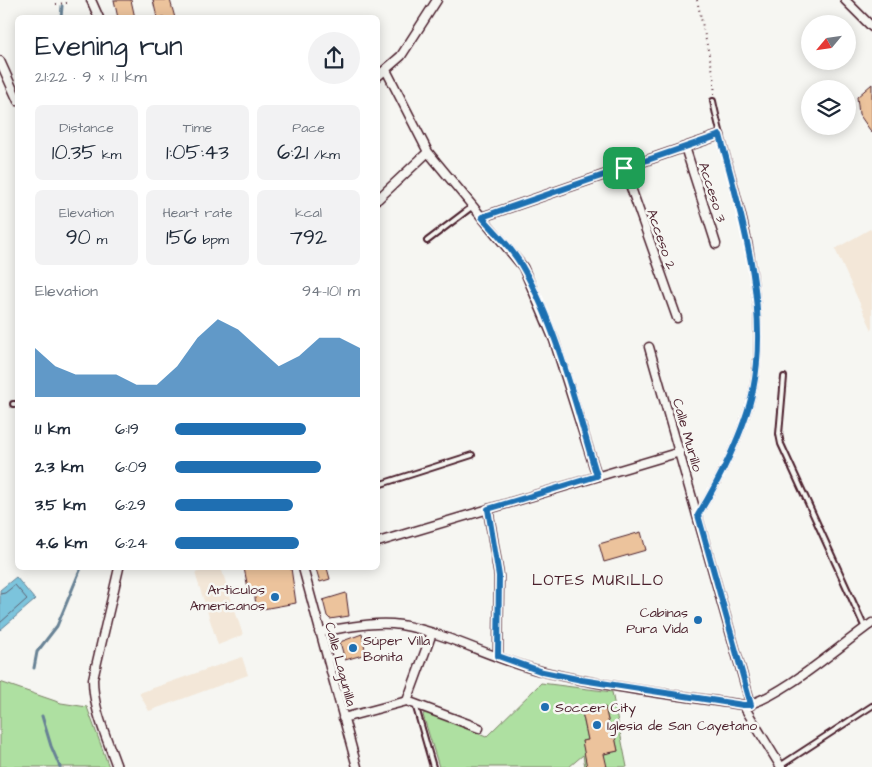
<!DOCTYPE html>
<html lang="en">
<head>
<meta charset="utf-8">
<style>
	body { margin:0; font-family:"Architects Daughter",sans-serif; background:#f2f2f3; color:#1f2937; height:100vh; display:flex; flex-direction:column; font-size:19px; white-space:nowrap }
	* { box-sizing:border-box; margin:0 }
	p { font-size:16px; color:#747a83 }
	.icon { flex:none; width:28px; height:28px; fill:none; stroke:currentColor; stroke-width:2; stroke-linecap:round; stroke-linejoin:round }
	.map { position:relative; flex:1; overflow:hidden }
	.panel { position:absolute; left:15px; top:15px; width:365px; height:555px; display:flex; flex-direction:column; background:#fff; border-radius:8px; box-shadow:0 2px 12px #0003 }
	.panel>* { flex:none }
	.needle { width:32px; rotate:241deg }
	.tools { position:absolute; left:801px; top:15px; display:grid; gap:10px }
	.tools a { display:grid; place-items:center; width:55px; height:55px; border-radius:50%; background:#fff; box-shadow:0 2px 12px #0003; font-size:25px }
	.pin { position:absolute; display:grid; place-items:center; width:42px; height:42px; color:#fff; margin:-21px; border-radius:10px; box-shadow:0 2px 8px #0006 }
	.round { display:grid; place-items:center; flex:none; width:52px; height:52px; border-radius:26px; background:#f2f2f3 }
	.summary { display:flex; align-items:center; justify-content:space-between; height:85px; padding:0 20px }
	h1 { font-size:28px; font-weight:600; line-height:38px }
	.figures { display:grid; grid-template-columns:repeat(3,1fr); gap:8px; height:85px; padding:5px 20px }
	.figures div { display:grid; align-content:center; border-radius:8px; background:#f2f2f3; text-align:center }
	.figures b { font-size:21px; font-weight:600 }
	.figures small { font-size:14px; font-weight:400 }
	.figures p { font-size:14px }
	.chart { height:140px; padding:10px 20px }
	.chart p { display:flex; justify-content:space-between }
	.chart svg { width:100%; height:90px; margin-top:5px; fill:#1f6fb2; opacity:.7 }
	ul { padding:0 20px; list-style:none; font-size:16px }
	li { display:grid; grid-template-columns:80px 60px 1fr; align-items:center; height:38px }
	li i { height:12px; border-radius:6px; background:#1f6fb2 }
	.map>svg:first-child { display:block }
	.built { fill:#f3e7d8 }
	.green { fill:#aee0a1; stroke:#7c8066; fill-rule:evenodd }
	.water { fill:#7bc4dc; stroke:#678295 }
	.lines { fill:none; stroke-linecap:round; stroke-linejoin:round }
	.shore { stroke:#5e6172; stroke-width:1 }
	.stream { stroke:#678295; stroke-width:3 }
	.building { fill:#ecc39c; stroke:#4a1f2b }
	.service-casing { stroke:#4a1f2b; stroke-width:8 }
	.minor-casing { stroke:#4a1f2b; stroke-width:11 }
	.path { stroke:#4a1f2b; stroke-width:2; stroke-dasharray:1 4; stroke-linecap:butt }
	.service { stroke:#f6f6f2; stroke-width:4 }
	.minor { stroke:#f6f6f2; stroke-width:8 }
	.route-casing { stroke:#fff; stroke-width:10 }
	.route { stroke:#1f6fb2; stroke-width:6 }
	.poi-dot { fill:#1f6fb2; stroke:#f6f6f2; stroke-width:2 }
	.labels { text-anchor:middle; stroke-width:5; stroke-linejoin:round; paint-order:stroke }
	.street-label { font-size:14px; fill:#4a1f2b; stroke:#f6f6f2 }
	.poi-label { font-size:14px; fill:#4a1f2b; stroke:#f6f6f2; text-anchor:start }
	.neighbourhood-label { font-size:15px; letter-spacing:1px; fill:#4a1f2b; stroke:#f6f6f2 }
</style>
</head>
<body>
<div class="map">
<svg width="872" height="767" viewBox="0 0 872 767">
	<rect width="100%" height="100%" fill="#f6f6f2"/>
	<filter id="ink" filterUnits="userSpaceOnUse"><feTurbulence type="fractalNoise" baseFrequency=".02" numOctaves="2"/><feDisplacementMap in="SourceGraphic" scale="10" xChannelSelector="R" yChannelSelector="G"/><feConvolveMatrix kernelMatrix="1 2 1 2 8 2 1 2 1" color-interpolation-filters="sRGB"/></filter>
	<g filter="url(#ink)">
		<path class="built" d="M870,229l2,2v99l-37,-81z
			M210,568h11l22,67 -25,10 -23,-72z
			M242,657l6,18 -99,36 -10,-18z"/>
		<path class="green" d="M0,682l61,21 26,4 22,60h-109z
			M541,683l71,9 15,75h-42l-2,-12 -14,12h-130l-16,-52 2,-4 61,26zM605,707l7,31h3l3,13 -32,7 -4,-17 6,-1 -6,-28z"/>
		<path class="water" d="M16,577l19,23 -35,30v-40z"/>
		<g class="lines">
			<path class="shore" d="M0,594l5,-1 10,-8 12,14 -27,24"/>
			<path class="stream" d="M61,18l1,-12
				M34,668l3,-16 20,-26 24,-58
				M42,716l9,30 9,21"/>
		</g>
		<path class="building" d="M114,0h17l4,18h-17z
			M153,0h17l5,18h-18z
			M872,84v49l-13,-19 -2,-17z
			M641,532l5,18 -42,12 -5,-18z
			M244,568h47l5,35 -39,7 -3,-18 -5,1z
			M327,568l3,11 -10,3 -4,-13z
			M346,593l3,23 -19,3 -3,-3 -4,-16z
			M362,634l4,20 -21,6 -5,-18z
			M605,707l7,31 3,-1 3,14 -14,3 3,13h-20l-5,-26 6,-1 -6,-28z"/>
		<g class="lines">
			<g class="service-casing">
				<path id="service" d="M427,241l46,-35
					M784,377l-5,57 2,10 84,184
					M13,404h5
					M378,485l94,-30
					M698,515c21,-34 47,-86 55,-125 9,-46 4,-99 -4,-145 -9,-48 -26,-95 -36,-144
					M415,704l18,63
					M780,766l92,-60"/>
			</g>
			<g class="minor-casing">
				<path id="minor" d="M91,0l8,18
					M845,0l27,27
					M0,61l18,40
					M386,70l42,82 95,115 31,73 43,136
					M378,76l23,-20 36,-56
					M685,147l31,97
					M624,168l53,150
					M378,199l50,-47
					M482,217l238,-82
					M649,347l102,358
					M488,509l11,67 -1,80
					M378,542l302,-90
					M303,568l54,199
					M319,632c26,-4 55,-11 82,-7 50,9 95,36 144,47 65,16 132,23 198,33 32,-2 100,-62 129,-82
					M407,701l25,-68
					M743,705l38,62
					M343,718l64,-17 72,27
					M117,767c-10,-29 -24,-57 -24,-88l26,-111"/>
			</g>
			<path class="path" d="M697,0l18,81 -1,13
				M56,4l11,-1"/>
			<use href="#service" class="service"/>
			<use href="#minor" class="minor"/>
		</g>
	</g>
	<g class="lines" filter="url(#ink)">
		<g class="route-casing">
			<path id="route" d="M720,135c21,79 50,172 33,255 -8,39 -34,91 -55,125l53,190h-8l-161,-25 -39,-8 -45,-16 1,-80 -11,-67 109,-33c-20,-66 -40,-149 -74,-208 -10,-19 -27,-35 -41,-51z"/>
		</g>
		<use href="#route" class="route"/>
	</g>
	<g class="poi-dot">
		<circle cx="275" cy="597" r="5"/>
		<circle cx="698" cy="620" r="5"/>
		<circle cx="353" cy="648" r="5"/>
		<circle cx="545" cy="707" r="5"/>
		<circle cx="597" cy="725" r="5"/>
	</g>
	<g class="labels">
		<g class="street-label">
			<text transform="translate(713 192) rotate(72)" y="5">Acceso 3</text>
			<text transform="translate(662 239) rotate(71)" y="5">Acceso 2</text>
			<text transform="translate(688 435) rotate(74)" y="5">Calle Murillo</text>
			<text transform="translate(341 664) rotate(75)" y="5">Calle Lagunilla</text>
		</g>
		<g class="poi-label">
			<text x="265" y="594" text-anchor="end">Articulos<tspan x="265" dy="16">Americanos</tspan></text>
			<text x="688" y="617" text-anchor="end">Cabinas<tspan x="688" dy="16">Pura Vida</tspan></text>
			<text x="363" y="645">Súper Villa<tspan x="363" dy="16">Bonita</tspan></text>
			<text x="555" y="712">Soccer City</text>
			<text x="607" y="730">Iglesia de San Cayetano</text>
		</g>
		<g class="neighbourhood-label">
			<text x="598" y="585">LOTES MURILLO</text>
		</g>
	</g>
</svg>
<div class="tools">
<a><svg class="needle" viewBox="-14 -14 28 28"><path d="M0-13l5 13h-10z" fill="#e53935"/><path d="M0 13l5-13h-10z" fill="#747a83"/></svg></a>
<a><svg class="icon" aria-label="layers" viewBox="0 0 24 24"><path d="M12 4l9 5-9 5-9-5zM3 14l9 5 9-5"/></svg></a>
</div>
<div class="pin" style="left:624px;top:168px;background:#1e9e55"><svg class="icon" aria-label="arrive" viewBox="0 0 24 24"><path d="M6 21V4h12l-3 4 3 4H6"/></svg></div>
<section class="panel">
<div class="summary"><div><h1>Evening run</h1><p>21:22 · 9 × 1.1 km</p></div><a class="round"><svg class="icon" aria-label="share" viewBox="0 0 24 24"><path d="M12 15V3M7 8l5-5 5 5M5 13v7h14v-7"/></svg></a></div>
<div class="figures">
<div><p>Distance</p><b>10.35<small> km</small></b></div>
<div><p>Time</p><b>1:05:43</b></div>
<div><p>Pace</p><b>6:21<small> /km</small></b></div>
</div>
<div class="figures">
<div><p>Elevation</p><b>90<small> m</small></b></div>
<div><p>Heart rate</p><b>156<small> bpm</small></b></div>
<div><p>kcal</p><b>792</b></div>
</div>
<div class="chart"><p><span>Elevation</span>94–101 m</p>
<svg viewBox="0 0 160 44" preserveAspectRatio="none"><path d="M0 44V20L10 29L20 33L30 33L40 33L50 38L60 38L70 29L80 15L90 6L100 11L110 20L120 29L130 24L140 15L150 15L160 20V44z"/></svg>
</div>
<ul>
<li><b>1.1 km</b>6:19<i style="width:71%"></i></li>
<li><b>2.3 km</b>6:09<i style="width:79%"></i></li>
<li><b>3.5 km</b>6:29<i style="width:64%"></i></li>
<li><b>4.6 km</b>6:24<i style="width:67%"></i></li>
</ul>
</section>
</div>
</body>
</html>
